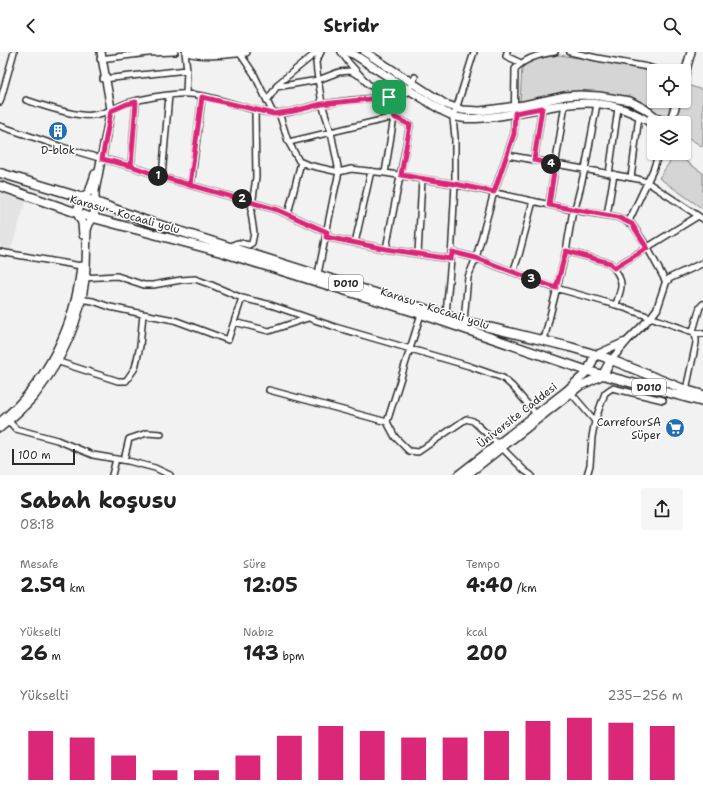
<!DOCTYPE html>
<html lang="tr">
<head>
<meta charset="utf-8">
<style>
	body { margin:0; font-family:"Shantell Sans",sans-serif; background:#f6f6f6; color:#222; height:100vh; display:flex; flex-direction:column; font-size:15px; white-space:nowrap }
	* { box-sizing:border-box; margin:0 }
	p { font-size:13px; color:#767676 }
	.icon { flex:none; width:22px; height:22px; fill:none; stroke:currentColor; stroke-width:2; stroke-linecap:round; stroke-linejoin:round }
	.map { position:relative; height:423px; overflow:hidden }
	.details { display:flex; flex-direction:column; background:#fff; flex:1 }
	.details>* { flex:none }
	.controls { position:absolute; left:647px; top:12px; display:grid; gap:8px }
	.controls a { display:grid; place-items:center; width:44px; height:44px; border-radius:4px; background:#fff; box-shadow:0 1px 3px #0004; font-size:20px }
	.scale { position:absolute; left:12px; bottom:10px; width:63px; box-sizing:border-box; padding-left:4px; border:2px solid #2b2b2b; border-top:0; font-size:11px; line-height:14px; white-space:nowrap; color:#2b2b2b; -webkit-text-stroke:3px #fff; paint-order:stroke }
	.pin { position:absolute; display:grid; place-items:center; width:34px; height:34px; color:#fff; margin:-17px; border-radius:8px; box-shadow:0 2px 6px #0006 }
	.km { position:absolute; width:20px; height:20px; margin:-10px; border-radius:50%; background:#222; color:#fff; font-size:11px; line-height:20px; text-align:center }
	.round { display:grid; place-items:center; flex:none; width:42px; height:42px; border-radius:4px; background:#f6f6f6 }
	.head { display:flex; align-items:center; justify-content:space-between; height:68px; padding:0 20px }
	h1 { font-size:22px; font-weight:700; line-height:30px }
	.stats { display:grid; grid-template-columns:repeat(3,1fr); gap:6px; height:68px; padding:4px 20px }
	.stats div { display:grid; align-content:center }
	.stats b { font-size:20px; font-weight:700 }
	.stats small { font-size:11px; font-weight:400 }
	.stats p { font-size:11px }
	.chart { height:112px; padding:8px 20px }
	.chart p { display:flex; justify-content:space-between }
	.chart svg { width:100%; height:72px; margin-top:4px; stroke:#db2777; stroke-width:6 }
	header { display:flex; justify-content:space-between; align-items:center; height:52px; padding:0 20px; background:#fff; font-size:18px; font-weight:700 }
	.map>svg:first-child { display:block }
	.built { fill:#e3e3e3 }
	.green { fill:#d5d5d5; stroke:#808080 }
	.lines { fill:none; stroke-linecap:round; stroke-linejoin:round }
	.minor-casing { stroke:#2b2b2b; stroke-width:8 }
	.tertiary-casing { stroke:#2b2b2b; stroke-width:9 }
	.secondary-casing { stroke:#2b2b2b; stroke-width:10 }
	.trunk-casing { stroke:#2b2b2b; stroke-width:11 }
	.minor { stroke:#fff; stroke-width:5 }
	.tertiary { stroke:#fff; stroke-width:6 }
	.secondary { stroke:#fff; stroke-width:7 }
	.trunk { stroke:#fff; stroke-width:8 }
	.route-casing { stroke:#fff; stroke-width:8 }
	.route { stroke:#db2777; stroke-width:5 }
	.labels { text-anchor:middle; stroke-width:3; stroke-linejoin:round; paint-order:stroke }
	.shield { fill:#fff; stroke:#6b6b6b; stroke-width:1 }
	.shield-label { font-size:10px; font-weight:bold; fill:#2b2b2b }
	.poi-label { font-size:11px; fill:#2b2b2b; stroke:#fff }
	.street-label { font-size:11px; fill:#2b2b2b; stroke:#fff }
</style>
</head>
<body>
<header><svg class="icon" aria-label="back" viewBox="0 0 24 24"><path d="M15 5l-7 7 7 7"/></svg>Stridr<svg class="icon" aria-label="search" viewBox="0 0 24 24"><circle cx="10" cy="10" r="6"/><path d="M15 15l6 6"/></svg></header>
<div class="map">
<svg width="703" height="423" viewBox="0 0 703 423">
	<rect width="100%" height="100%" fill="#f2f2f2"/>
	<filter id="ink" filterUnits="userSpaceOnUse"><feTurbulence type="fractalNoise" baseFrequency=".025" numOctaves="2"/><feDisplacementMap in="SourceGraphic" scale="8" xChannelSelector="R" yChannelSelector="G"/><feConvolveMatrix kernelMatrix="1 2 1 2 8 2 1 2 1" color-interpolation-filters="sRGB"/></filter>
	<g filter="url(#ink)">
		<path class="built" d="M0,140l26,9 -15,48 -4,2 -7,-2z"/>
		<path class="green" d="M559,3l94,15 1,1v30h17l-3,14 -11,-2 -21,-13 -39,-8 -30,-1 -47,11 2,-35c10,-8 24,-10 37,-12z
			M684,32l19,6v57l-19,-12v-12h-10l6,-22h4z
			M675,102l28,19v36l-44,-31z"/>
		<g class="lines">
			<g class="minor-casing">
				<path id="minor" d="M185,0l2,18 -1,24
					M239,0l15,22 19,39
					M341,0l8,11 19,21 21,13
					M507,0l-1,4 15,7
					M555,0c-15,2 -30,6 -40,17l-1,65 -20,58 -18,66 76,29 64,18 71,25 16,4
					M570,0l27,6 51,9 12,4
					M100,7l48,-6 27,-1
					M103,27l84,-9
					M276,35l42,-7 21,-8 11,-1 10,5
					M26,48c15,5 52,18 67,15 13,-1 23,-8 34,-12 15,-4 36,-8 51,-9 32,-2 63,16 95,19 17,2 34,-7 51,-9 23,-4 48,-6 72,-7l11,-4 8,-16
					M267,49l12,-18 38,-31
					M0,50l14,-50
					M279,61l9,28 11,20 9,4 31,7 12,-3 34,4 9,-56 -105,25
					M0,74l62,21 37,11 32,8 31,11 116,33 49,22
					M507,103l131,24 9,3 56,37
					M534,108l8,-52
					M131,114l5,-64
					M385,121l70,11 118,26 44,7 15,7 14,21 20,37
					M609,122l9,-66
					M162,125l7,-82
					M631,126l8,-62
					M191,133l11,-88
					M549,153l16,-101
					M288,162l13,-52
					M607,163l7,-41
					M628,171l25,-53 6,-17
					M326,185l60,12 65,10 4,-75v-47l-2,-18 21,-67
					M355,191l16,-72
					M231,195c6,-6 10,-4 18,-2l3,-2 2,-10 -3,-20 5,-36 -1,-67
					M386,197l24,-124 -16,-8 2,-20
					M566,199l44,12c5,6 12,15 11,23 0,6 -4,13 -5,19
					M0,200l81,14
					M452,200l24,6 -8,19 -4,44
					M418,202l4,-75
					M614,216l84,-52
					M513,220l6,-17 14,-54
					M318,222l16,-80 5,-22 -8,-40 -9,-28 -5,-32 -1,-10 5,-10
					M83,226l34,-2 27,9h9l28,-5 14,-1 14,5 33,14 29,7 64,22 134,39 34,12 10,9 23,27
					M143,262l31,6 54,20 14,-42
					M446,262l5,-55
					M234,270l35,9 39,-13
					M544,288l22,-89 7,-41 3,-5 9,-36 12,-65
					M56,309l62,20h8l9,-13 5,-22 3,-32 -33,-7 -17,-6 -15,-2
					M269,338l118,32 34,-108
					M686,338l10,-47v-5l-3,-7 7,-24 3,-3
					M571,341l24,28
					M7,367l9,10 41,11 36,15 35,6 27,7 15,7
					M387,370l8,15 14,14 9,1 48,-33 7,2 25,23
					M502,396l23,23 6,4
					M124,408l5,-21 18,-6 14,1
					M112,423l4,-16
					M587,423l3,-10 2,-28 3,-16 10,-28 7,-5 51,12"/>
			</g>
			<g class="tertiary-casing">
				<path id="tertiary" d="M595,303l29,-13
					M611,308l17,-20 23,-23 6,-8 9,-27 4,-4 33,-15"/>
			</g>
			<g class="secondary-casing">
				<path id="secondary" d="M187,0c19,5 39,2 59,0
					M347,0l8,3c21,14 42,28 64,41 13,8 28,20 43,22 14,2 29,-1 43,-3 56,-9 97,-26 149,10
					M365,0l80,52 17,6 18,1 44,-6 41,-9 15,-1 19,1 31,5 15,8 19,14
					M684,25l7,-25
					M670,71l7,-22
					M82,145l7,-5 6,-18
					M97,151l-2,-4v-8l16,-82 -10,-57
					M77,161l5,10 1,12
					M0,370c47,-39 75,-96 81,-156
					M0,376c12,-10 25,-21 35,-33 27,-35 45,-73 50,-116 2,-16 1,-33 2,-49l2,-6 4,-6
					M458,423l108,-84 22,-20
					M467,423l113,-89 23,-11"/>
			</g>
			<g class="trunk-casing">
				<path id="trunk" d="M0,121l90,27 54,20 320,101 106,26 34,10 82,33 17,5
					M0,134l86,30 135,36 200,62 167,57 115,31
					M77,161l5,-16
					M93,166l4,-15
					M588,319l7,-16
					M603,323l8,-15"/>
			</g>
			<use href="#minor" class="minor"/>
			<use href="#tertiary" class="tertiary"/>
			<use href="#secondary" class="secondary"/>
			<use href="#trunk" class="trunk"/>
		</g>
	</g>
	<g class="lines" filter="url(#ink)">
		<g class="route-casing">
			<path id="route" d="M389,45l-67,7 -28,7 -20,3 -72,-17 -12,88 -28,-8 -31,-11 5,-64 -9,2 -16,7 -9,48 29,7 31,11 116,33 49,22 -1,5 60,12 65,10 1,-7 24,6 80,30 10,-37 44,12 4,5 33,-20 -15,-24 -15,-7 -68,-12 6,-40 -21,-5 8,-52 -27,5 -1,21 -20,58 -39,-8 -54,-9 9,-50 -16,-8 2,-20h-7"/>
		</g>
		<use href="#route" class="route"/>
	</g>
	<defs>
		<g id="building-disc" transform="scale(1)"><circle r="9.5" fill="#1f6fb2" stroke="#fff"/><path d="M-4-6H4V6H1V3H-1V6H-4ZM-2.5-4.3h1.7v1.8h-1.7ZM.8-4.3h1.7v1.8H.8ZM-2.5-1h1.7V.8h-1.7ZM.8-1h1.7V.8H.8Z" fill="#fff"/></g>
		<g id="supermarket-disc" transform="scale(1)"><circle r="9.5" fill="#1f6fb2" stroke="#fff"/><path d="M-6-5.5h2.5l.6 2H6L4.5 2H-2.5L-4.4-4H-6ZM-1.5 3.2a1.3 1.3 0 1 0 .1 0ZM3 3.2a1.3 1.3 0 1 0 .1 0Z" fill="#fff"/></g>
	</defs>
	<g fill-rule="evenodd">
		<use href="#building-disc" x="58" y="79"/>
		<use href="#supermarket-disc" x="675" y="376"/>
	</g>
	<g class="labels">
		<g class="shield">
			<rect x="329" y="223" width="34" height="16" rx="3"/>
			<rect x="632" y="327" width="34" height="16" rx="3"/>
		</g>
		<g class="shield-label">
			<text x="346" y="235">D010</text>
			<text x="649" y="339">D010</text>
		</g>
		<g class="poi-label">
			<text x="58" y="102">D-blok</text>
			<text x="661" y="374" text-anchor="end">CarrefourSA<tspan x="661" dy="13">Süper</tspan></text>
		</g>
		<g class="street-label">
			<text transform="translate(125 162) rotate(16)" y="4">Karasu - Kocaali yolu</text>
			<text transform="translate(435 256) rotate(18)" y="4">Karasu - Kocaali yolu</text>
			<text transform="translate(517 363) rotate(-38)" y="4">Üniversite Caddesi</text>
		</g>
	</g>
</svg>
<div class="controls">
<a><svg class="icon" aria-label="locate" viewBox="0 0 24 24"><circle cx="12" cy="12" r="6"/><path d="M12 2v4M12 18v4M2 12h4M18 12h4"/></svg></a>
<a><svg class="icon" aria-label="layers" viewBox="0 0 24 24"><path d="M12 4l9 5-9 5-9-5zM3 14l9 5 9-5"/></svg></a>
</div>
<div class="scale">100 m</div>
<div class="pin" style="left:389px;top:45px;background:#1e9e55"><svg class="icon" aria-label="arrive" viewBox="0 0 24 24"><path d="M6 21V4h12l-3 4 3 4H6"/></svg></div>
<b class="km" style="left:158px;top:124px">1</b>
<b class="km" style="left:242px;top:147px">2</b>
<b class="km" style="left:531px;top:227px">3</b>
<b class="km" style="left:551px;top:112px">4</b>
</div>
<section class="details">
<div class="head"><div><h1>Sabah koşusu</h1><p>08:18</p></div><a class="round"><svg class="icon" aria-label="share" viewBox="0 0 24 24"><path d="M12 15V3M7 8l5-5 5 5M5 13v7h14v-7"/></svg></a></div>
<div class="stats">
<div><p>Mesafe</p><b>2.59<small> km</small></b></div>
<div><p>Süre</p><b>12:05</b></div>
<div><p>Tempo</p><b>4:40<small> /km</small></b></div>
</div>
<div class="stats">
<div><p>Yükselti</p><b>26<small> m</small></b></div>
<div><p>Nabız</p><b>143<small> bpm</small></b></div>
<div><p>kcal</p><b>200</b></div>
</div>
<div class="chart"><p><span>Yükselti</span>235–256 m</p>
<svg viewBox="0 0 160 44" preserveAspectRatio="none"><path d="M5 44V14M15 44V18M25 44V29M35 44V38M45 44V38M55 44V29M65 44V17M75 44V11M85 44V14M95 44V18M105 44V18M115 44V14M125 44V8M135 44V6M145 44V9M155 44V11"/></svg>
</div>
</section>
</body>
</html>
